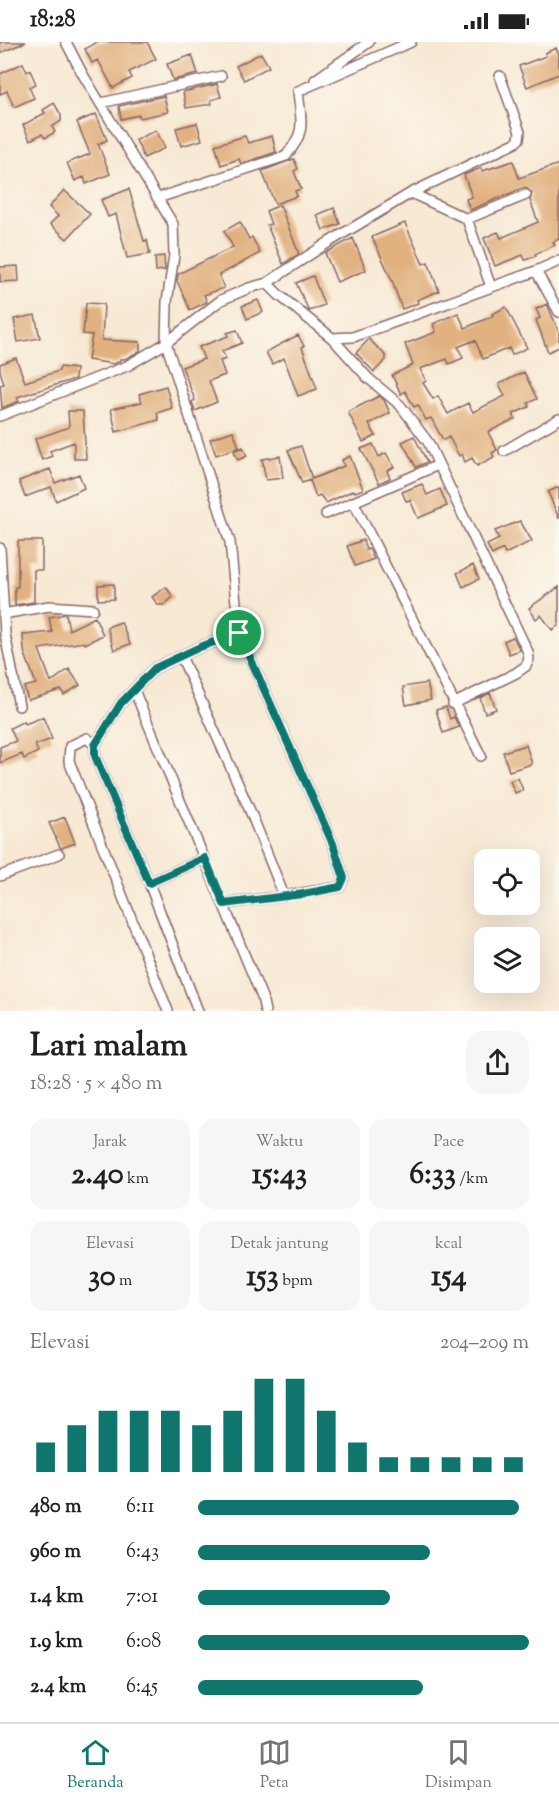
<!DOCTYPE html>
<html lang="id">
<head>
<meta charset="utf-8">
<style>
	body { margin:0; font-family:"Sorts Mill Goudy",serif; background:#f6f6f6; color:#202124; height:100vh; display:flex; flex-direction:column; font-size:22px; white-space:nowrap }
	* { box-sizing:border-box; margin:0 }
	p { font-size:20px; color:#757577 }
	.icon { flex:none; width:33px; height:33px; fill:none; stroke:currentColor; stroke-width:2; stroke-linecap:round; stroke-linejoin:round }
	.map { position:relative; height:969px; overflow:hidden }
	.sheet { display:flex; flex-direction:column; background:#fff; flex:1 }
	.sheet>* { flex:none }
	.buttons { position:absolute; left:474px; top:807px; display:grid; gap:12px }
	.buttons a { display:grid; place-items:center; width:66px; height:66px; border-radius:12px; background:#fff; box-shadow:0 6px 24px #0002; font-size:30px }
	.pin { position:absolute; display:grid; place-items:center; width:51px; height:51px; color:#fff; margin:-26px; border:3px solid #fff; border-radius:50%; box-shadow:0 2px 6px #0007 }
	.round { display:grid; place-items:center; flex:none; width:63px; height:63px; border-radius:18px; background:#f6f6f6 }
	.overview { display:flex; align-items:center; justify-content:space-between; height:102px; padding:0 30px }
	h1 { font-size:33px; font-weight:700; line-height:45px }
	.figures { display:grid; grid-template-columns:repeat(3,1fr); gap:9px; height:102px; padding:6px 30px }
	.figures div { display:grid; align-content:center; border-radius:15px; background:#f6f6f6; text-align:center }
	.figures b { font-size:30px; font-weight:700 }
	.figures small { font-size:16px; font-weight:400 }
	.figures p { font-size:16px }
	.chart { height:168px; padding:12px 30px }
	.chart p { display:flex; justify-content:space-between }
	.chart svg { width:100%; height:108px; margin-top:6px; stroke:#0f766e; stroke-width:6 }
	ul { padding:0 30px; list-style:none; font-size:20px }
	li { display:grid; grid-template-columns:96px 72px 1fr; align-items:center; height:45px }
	li i { height:15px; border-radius:8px; background:#0f766e }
	.status { display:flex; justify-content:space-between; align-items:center; height:42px; padding:0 30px; background:#fff; direction:ltr }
	.status svg { height:16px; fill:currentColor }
	.tabs { display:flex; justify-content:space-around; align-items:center; height:84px; border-top:2px solid #e0e0e0; background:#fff; font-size:16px; color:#757577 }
	.tabs a { display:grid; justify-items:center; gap:3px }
	.tabs .on { color:#0f766e }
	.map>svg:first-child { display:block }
	.building { fill:#e1b17f }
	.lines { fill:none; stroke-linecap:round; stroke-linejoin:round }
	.minor-casing { stroke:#876666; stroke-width:12 }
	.minor { stroke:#fff; stroke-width:9 }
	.route-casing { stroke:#fff; stroke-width:12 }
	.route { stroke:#0f766e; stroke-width:8 }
</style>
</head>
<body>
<div class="status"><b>18:28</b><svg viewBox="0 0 49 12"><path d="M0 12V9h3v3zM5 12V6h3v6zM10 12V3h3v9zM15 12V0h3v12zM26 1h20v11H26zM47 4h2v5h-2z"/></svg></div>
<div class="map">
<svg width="559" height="969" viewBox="0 0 559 969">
	<rect width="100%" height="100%" fill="#fbf7ec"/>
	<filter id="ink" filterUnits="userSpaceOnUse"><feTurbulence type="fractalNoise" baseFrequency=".0167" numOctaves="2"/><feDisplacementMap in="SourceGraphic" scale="12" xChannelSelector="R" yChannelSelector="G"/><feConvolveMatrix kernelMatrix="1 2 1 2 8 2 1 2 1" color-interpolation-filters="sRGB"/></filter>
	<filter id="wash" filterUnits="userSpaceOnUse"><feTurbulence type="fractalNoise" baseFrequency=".008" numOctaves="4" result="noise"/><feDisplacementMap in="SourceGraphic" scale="24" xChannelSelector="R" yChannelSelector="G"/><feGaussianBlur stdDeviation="1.35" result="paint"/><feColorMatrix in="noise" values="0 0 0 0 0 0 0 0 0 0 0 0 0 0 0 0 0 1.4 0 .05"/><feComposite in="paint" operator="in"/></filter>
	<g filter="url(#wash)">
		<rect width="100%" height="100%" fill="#f7e9d4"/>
		<g id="blocks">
			<path class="building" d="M0,0h26l-26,11z
				M97,0h50l9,17 -27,13 3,6 -19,10 -15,-28 -6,3 -7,-14z
				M556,6l3,6v20l-32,13 -8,-21 27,-10 -1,-3z
				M261,11l8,14 -25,13 -8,-14z
				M192,13l6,19 -25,6 -6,-16z
				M23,21l4,9 3,-2 6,14 -7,3 5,11 -20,9 -7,-16 -7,3v-20z
				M217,42l4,13 -10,3 1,4 -26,4 -3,-16z
				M164,54l4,16 -28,6 -1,-3 -18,4 -2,-13z
				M54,61l7,12v6l-9,6 3,5 -10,6 -3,-4 -12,6 -7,-15 22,-12 -2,-3z
				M96,72l11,26 -9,4 12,30 -24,10 -2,-7 -9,4 -8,-18 23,-9 -13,-32z
				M197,81l5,17 -21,6 -5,-18z
				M156,88l9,18 -21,10 -8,-18z
				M245,94l3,7 24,-7 4,16 -35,12 -2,-5 -18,6 -6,-20z
				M294,117l4,10 -4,2 7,18 -6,2 2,5 -22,8 -13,-33z
				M513,119l6,17 40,-14v75l-6,3 2,3 -20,9 1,2 -11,4 -2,-5 -28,11 -11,-28 14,-6 3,6 37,-16 -8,-22 2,-7 -7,-6 -55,23 -4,-11 6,-2 -8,-22 17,-7 1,3z
				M129,147l15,52 3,-1 3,14 -23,4 -11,-44 -8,3 -7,-17z
				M64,148l26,24 -23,25 -17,-15 8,-8 -9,-9z
				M280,163l19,49 -16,10 -16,-39 4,-1 -5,-13z
				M334,166l6,16 -17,6 -6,-15z
				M240,180l9,17 3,-2 8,16 -41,22 5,13 -20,7 3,7 -17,8 -13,-29 1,-7 55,-27 -9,-16z
				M405,181l18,41 5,-2 11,29 -22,9 1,3 -16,6 -11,-31 -19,-41z
				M353,196l13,32 -29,12 -12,-29z
				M164,214l1,14 -9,1 -1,-14z
				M18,224l1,15 -19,1v-15z
				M313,234l11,29 -15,6 -13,-28z
				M258,258l5,12 -16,7 -5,-13z
				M86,261l18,1 -2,36 38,2v9l-15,8h-5v2l-6,3 -26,-4 4,-25 -9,-1z
				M547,262l12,28v15l-11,5 -12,-32 4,-2 -4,-9z
				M506,265l21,41 -15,7 -3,-7 -26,11 -8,-19 -17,7 5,11 -14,6 -2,-5 -27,10 6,12 -3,2 10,16 5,-3 10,18 20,-11 5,9 32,-16 -6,-12 25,-12 13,27 -9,4 1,4 -16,7 2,5 -27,13 9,18 -5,3 2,4 -17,9 -5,-8 -7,4 -3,-8 -3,2 -10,-19 -6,3 -12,-22 -5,2 -8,-15 -4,2 -9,-16 -4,3 -9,-19 21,-10 -8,-21 31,-12 -3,-8 25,-11 7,15 28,-12 -1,-2z
				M35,273l5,23 -22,4 -4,-23z
				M237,288l5,13 -20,8 4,8 -6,2 5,14 -16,6 8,21 -22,9 -3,-9 3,-2 -13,-33 22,-8 -5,-12 29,-11 -1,-3z
				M298,293l6,11 -2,1 15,42 -19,7 -14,-38 -12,6 -6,-12z
				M369,297l17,17v4l-12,12 -18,-19z
				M16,316l9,24 34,-11 1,-4 16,2 -1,10 -58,18 2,4 -17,7 -2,-23 4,-1 -4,-13v-7z
				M166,344l6,22 -15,5 2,7 -43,12 -5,-23 31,-7 -3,-8z
				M379,354l5,4 6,13 -21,11 7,12 -13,6 -15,-30z
				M68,369h15l3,48h-12v-17l-24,9 2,5 -10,4 -7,-21 34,-12z
				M233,389l6,16 -23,8 -6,-16z
				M414,394l13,26 -11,5 -14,-25z
				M373,402l6,13 7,-4 8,14 -7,4 3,7 -11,5 -18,-34z
				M301,404l11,33 32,-13 -2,-6 8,-4 13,33 -8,3 -1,-2 -28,13 -6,-8 -4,2 -6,-17 -8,3 -14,-33z
				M243,405l4,9 -9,4 -4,-9z
				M280,414l3,22 -17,2 -4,-21z
				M50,427l5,14 24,-9 5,14 -28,13 -5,-14 -26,10 -6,-16z
				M422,442l5,11 13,-6 7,17 -29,12 -8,-18 -4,1 -4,-9z
				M559,445v32l-11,-27z
				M520,479l12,20 -27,13 -2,-5 -11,6 -5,-10 12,-6 -4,-8z
				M363,498l3,10 3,-1 5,10 -19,7 -8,-20z
				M18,499h24v29h-8v32l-19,3v-18h3z
				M473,523l6,14 -16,8 -6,-14z
				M114,542v15l-16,1v-15z
				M166,545l7,10 -9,8h-6l-6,-8z
				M559,545v38l-7,5 -11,-15 -5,4 -7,-11z
				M66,572l3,16 26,-13 8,18 -18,9 -1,-2 -45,7 12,33 18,-13 11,16 -16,10 -3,-5 -33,10 -4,-13 12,-3 -12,-33 -1,-16 29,-3 -3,-15z
				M121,580l9,22 -16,6 -7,-23z
				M513,595l7,13 -11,4 -5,-13z
				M427,641l4,17 -25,5 -3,-18z
				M490,651l6,16 -11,4 -5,-15z
				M446,665l4,12 4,-2 5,10 -16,6 -7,-23z
				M43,675l9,22 -17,6 3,7 -14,7 -2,-5 -22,9v-16l16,-6 -6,-13 14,-7 1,3z
				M526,703l6,19 -23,7 -6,-19z
				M518,736l5,12 -8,3 -5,-12z
				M65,775l10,26 -13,5 -2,-1 -11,-24z"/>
		</g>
	</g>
	<g filter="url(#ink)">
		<use href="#blocks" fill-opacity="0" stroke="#876666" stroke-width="1.5"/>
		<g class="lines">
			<g class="minor-casing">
				<path id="minor" d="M66,0l16,31 91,151 1,31 -7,47 -1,41 64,199 9,91 -39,14 -45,21 -34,35 -26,42v11l54,127 49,128
					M315,38l54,-38
					M298,49l113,-49
					M101,61l120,-27
					M411,151l56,26 24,68
					M158,156l128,-42c21,-26 15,-34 12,-65
					M467,177l59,-24
					M536,229l23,41
					M267,241l62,-41 82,-49 104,-50 4,-4 1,-7 -20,-56
					M332,296l36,40 32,27 28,37 100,210 1,7 -3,7 -10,7 -63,31
					M0,374l127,-50 39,-23 55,-43 28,-12 18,-5 12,12 53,43 21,-1 183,-66 23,-10
					M504,409l55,-32
					M354,461l127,253
					M326,472l112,-49
					M0,506l5,86 14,72
					M3,572l46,-8 44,3
					M239,591l94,211 11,34 -4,9 -56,9
					M181,614l70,157 33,83 -60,8
					M134,648l128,307 3,14
					M95,703l-8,-7 -17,8 -1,15 99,250
					M0,834l59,-22
					M149,841l56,-25"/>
			</g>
			<use href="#minor" class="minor"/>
		</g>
	</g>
	<g class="lines" filter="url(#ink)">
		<g class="route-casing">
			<path id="route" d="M239,591l94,211 11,34 -4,9 -37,7 -79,10 -19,-46 -56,25 -54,-127v-11l26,-42 34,-35 45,-21z"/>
		</g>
		<use href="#route" class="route"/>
	</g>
</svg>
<div class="buttons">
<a><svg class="icon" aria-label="locate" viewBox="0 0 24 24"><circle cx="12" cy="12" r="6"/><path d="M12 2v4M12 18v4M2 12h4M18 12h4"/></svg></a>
<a><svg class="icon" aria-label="layers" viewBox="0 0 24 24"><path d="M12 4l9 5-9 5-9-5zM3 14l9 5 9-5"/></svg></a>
</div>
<div class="pin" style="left:239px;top:591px;background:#1e9e55"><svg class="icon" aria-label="arrive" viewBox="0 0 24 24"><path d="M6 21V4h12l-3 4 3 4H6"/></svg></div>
</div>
<section class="sheet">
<div class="overview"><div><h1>Lari malam</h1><p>18:28 · 5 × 480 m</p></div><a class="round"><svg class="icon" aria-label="share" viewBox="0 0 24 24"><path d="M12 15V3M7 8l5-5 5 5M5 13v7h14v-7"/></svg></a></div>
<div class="figures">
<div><p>Jarak</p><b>2.40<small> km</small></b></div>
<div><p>Waktu</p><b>15:43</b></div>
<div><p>Pace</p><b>6:33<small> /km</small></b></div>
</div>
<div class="figures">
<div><p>Elevasi</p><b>30<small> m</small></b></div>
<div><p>Detak jantung</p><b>153<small> bpm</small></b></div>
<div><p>kcal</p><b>154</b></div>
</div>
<div class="chart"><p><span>Elevasi</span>204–209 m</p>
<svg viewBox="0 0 160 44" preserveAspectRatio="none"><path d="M5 44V32M15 44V25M25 44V19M35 44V19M45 44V19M55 44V25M65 44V19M75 44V6M85 44V6M95 44V19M105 44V32M115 44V38M125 44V38M135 44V38M145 44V38M155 44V38"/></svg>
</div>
<ul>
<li><b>480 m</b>6:11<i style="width:97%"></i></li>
<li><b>960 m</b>6:43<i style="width:70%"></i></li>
<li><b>1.4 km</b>7:01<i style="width:58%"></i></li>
<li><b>1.9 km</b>6:08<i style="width:100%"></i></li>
<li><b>2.4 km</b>6:45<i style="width:68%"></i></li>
</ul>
</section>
<nav class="tabs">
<a class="on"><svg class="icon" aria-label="home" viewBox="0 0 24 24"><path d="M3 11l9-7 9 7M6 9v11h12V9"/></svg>Beranda</a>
<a><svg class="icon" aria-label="map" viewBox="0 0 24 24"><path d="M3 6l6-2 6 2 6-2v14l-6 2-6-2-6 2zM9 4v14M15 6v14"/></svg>Peta</a>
<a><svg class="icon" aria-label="saved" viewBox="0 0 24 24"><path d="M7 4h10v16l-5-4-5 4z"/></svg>Disimpan</a>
</nav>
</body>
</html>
